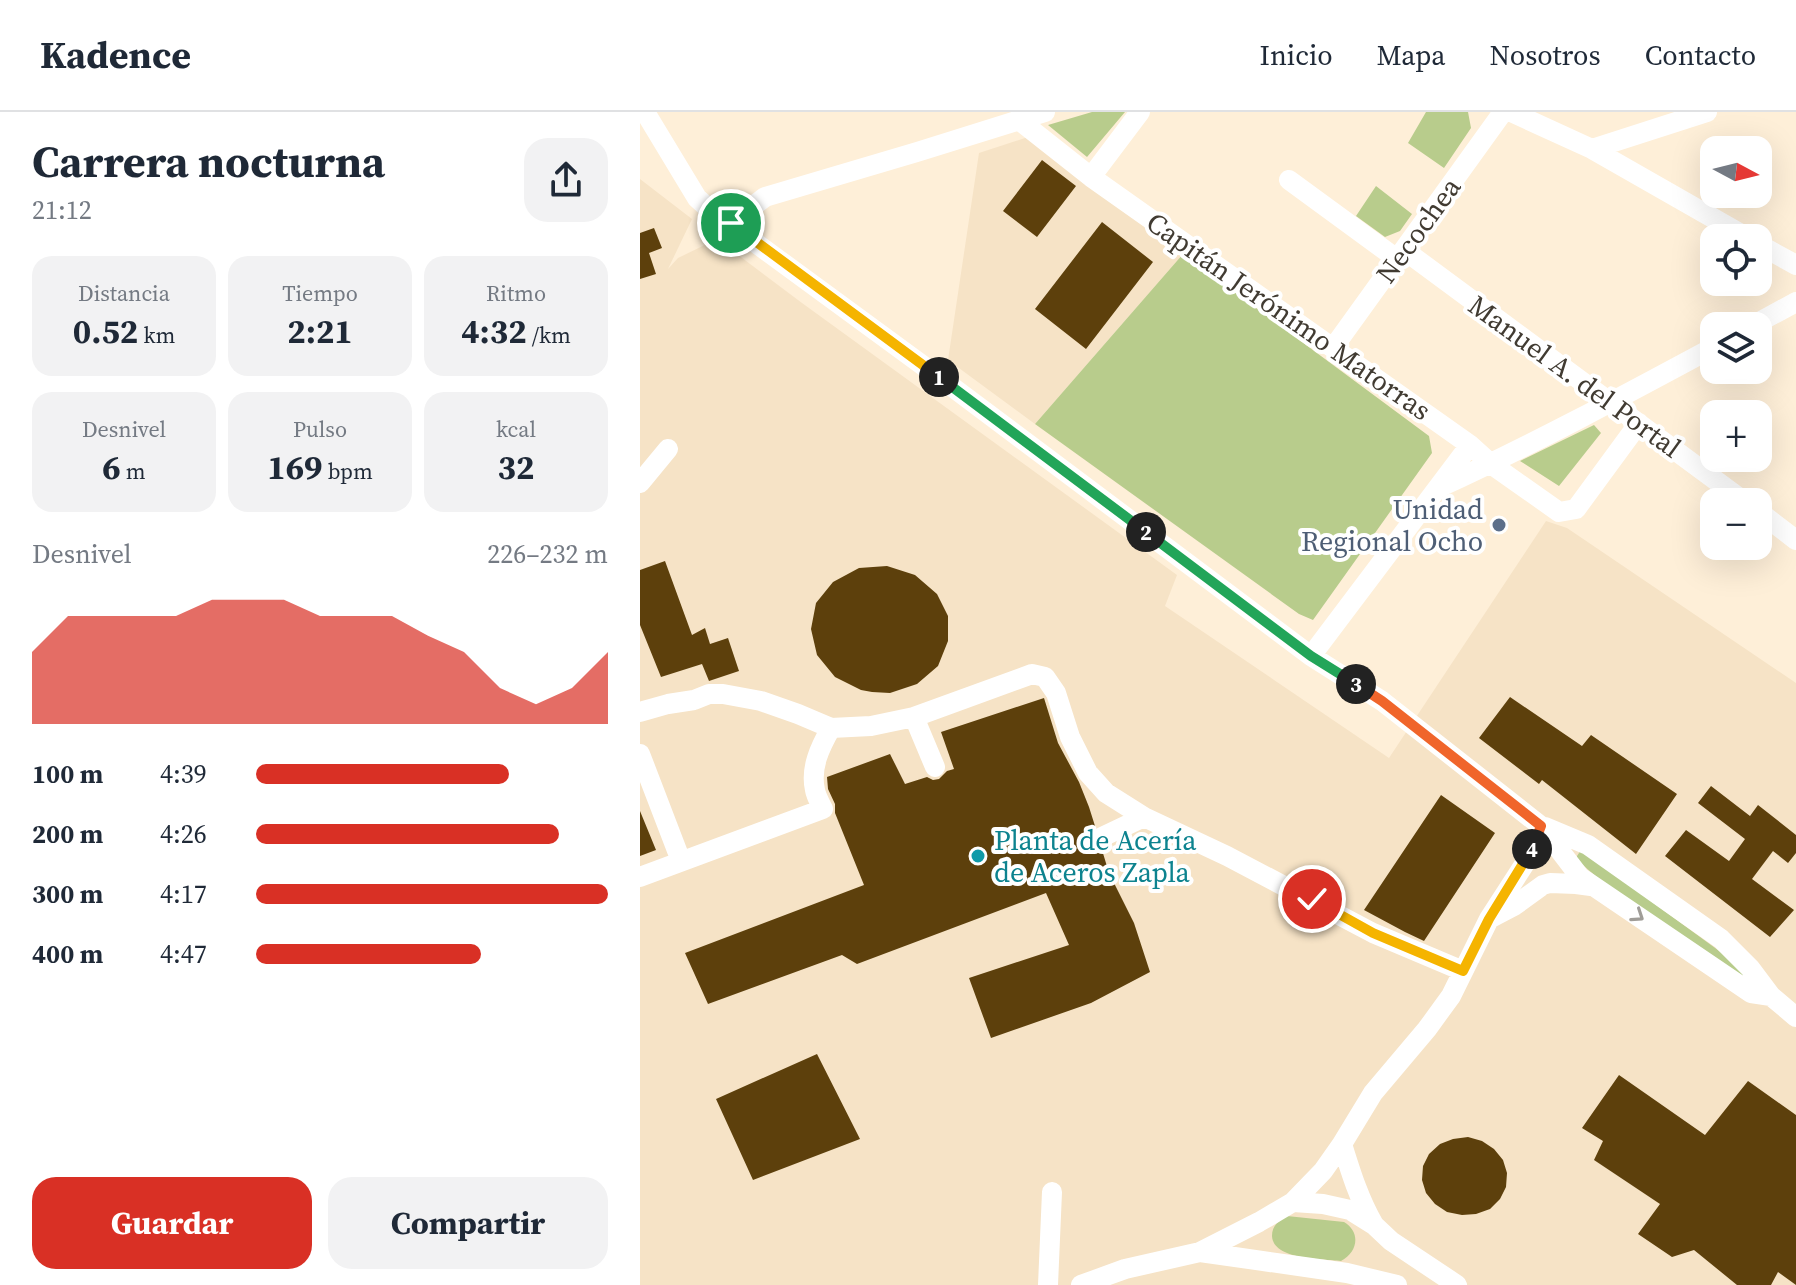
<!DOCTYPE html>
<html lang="es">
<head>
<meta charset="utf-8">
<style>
	body { margin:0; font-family:"Source Serif 4",serif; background:#f2f2f3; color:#1f2937; height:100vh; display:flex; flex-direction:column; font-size:30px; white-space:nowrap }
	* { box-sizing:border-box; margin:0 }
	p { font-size:26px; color:#747a83 }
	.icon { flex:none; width:44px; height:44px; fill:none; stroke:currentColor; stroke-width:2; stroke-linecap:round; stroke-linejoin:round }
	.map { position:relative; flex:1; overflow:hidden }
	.sheet { display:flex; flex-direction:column; background:#fff; width:640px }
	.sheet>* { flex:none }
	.needle { width:52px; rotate:97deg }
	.fabs { position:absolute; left:1060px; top:24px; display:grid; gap:16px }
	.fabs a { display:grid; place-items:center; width:72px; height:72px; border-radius:16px; background:#fff; box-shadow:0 8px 32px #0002; font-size:40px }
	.pin { position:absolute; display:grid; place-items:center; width:68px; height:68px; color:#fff; margin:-34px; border:4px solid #fff; border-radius:50%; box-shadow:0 2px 8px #0007 }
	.km { position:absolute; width:40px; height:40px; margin:-20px; border-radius:50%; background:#222; color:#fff; font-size:22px; line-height:40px; text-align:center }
	.round { display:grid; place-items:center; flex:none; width:84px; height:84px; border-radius:24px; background:#f2f2f3 }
	.summary { display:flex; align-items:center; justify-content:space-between; height:136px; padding:0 32px }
	h1 { font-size:44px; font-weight:700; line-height:60px }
	.figures { display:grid; grid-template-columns:repeat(3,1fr); gap:12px; height:136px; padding:8px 32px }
	.figures div { display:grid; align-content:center; border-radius:20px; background:#f2f2f3; text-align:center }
	.figures b { font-size:34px; font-weight:700 }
	.figures small { font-size:22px; font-weight:400 }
	.figures p { font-size:22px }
	.chart { height:224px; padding:16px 32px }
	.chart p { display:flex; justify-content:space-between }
	.chart svg { width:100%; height:144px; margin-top:8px; fill:#d93025; opacity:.7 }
	.button { display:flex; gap:16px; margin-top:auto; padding:16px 32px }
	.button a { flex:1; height:92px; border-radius:24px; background:#d93025; color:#fff; font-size:32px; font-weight:700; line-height:92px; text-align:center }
	.button a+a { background:#f2f2f3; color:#1f2937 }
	ul { padding:0 32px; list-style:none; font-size:26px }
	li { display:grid; grid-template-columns:128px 96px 1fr; align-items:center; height:60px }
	li i { height:20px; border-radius:10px; background:#d93025 }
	header { display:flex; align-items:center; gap:48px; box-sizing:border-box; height:112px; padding:0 40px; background:#fff; border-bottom:2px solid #e0e1e3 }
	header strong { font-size:38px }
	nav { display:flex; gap:44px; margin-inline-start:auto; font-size:28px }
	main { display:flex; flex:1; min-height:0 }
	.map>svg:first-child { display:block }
	.built { fill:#f6e3c6 }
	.green { fill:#b8cc8c }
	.building { fill:#5d400c }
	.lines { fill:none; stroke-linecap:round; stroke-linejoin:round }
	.minor { stroke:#fff; stroke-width:20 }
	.oneway { stroke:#a09d98 }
	.split-1-casing { stroke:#fff; stroke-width:16 }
	.split-2-casing { stroke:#fff; stroke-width:16 }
	.split-3-casing { stroke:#fff; stroke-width:16 }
	.split-4-casing { stroke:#fff; stroke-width:16 }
	.split-5-casing { stroke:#fff; stroke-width:16 }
	.split-1 { stroke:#f5b400; stroke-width:10 }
	.split-2 { stroke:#22a559; stroke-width:10 }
	.split-3 { stroke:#22a559; stroke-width:10 }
	.split-4 { stroke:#f0652b; stroke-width:10 }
	.split-5 { stroke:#f5b400; stroke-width:10 }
	.service-dot { fill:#5c6f8a; stroke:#fff; stroke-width:3 }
	.culture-dot { fill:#0f9aa8; stroke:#fff; stroke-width:3 }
	.labels { text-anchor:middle; stroke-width:8; stroke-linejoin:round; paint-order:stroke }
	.street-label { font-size:28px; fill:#413b32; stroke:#fff }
	.service-label { font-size:28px; fill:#4e5e75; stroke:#fff; text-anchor:end }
	.culture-label { font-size:28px; fill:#0d838f; stroke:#fff; text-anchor:start }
</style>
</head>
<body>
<header>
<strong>Kadence</strong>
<nav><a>Inicio</a><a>Mapa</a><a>Nosotros</a><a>Contacto</a></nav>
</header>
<main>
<section class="sheet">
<div class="summary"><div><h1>Carrera nocturna</h1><p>21:12</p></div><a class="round"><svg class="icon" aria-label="share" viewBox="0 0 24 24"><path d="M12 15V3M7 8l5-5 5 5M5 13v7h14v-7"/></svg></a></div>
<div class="figures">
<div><p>Distancia</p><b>0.52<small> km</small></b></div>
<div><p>Tiempo</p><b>2:21</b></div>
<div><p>Ritmo</p><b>4:32<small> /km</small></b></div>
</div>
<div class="figures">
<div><p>Desnivel</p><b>6<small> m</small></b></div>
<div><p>Pulso</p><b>169<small> bpm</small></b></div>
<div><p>kcal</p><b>32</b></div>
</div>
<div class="chart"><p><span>Desnivel</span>226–232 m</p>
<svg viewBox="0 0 160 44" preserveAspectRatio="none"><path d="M0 44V22L10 11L20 11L30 11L40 11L50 6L60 6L70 6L80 11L90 11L100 11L110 17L120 22L130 33L140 38L150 33L160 22V44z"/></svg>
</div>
<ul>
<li><b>100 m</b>4:39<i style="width:72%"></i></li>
<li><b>200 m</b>4:26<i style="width:86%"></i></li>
<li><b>300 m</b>4:17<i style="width:100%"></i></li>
<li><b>400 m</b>4:47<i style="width:64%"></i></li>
</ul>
<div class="button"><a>Guardar</a><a>Compartir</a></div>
</section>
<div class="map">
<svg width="1156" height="1173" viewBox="0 0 1156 1173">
	<rect width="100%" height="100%" fill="#feefd8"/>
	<path class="built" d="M388,25l54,45 101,72 -148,170 -87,-64 31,-207z
		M0,67l52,40 -24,50 10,-11 39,-19 85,64 375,272 -12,31 224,152 157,-237 21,7 229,155v602h-1156z"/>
	<path class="green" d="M452,0h33l-38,45 -39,-32z
		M786,0h42l3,16 -27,40 -36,-25z
		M736,74l36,28 -12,17 -15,6 -29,-21z
		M543,142l246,182 3,17 -119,167 -14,-6 -264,-190z
		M954,313l7,8 -42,53 -39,-25z
		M941,738l156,114 8,10 -6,4 -140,-99 -22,-19v-4z
		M647,1104l57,6c17,10 14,30 -3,39 -18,-2 -68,-1 -69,-25 0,-11 7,-15 15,-20z"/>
	<path class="building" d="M402,48l34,26 -39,51 -34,-26z
		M462,110l51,40 -67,87 -51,-40z
		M14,116l8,20 -13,5 7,21 -16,5v-46z
		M25,449l27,74 13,-7 5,16 18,-6 11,33 -30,10 -7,-17 -41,13 -21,-52v-55z
		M247,454l28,9 22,19 11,22v25l-10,25 -21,18 -27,9 -18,-1 -11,-2 -26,-13 -18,-22 -6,-26 5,-26 17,-21 26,-14z
		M870,585l72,49 9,-11 86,59 -41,60 -94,-74 -3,4 -60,-46z
		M404,586l14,45 21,39 10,25 6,19 -6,9 1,7 5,6 7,2 7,23 25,50 16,49 -59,31 -100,35 -22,-60 100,-33 -23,-52 -189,71 -15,-9 -134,49 -23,-51 179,-68 -29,-72v-9l-7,-15 -1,-12 63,-23 15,30 22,-7 6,3 6,-1 8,-8 7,-2 -13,-37z
		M1071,674l39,30 8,-11 38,30v18l-8,10 -15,-12 -21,28 42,31 -24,27 -105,-81 21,-26 43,31 16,-22 -47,-36z
		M801,683l54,38 -71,108 -19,-9 -41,-22z
		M0,699l16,39 -16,6z
		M177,942l43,85 -107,41 -37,-81z
		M979,963l86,60 43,-54 48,34v170l-18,-13 -7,13h-34l-43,-35 -22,7 -34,-23 22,-30 -66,-44 9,-19 -21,-13z
		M828,1025l14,4 12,8 9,11 4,13 -1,14 -6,12 -10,10 -14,5 -14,1 -15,-3 -12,-8 -9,-11 -4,-13 1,-14 6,-12 11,-10 13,-5z"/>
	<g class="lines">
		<path class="minor" d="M5,0l52,86 11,10 247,181 356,267 71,45 159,125 39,51 171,116 20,3
			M871,0l81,37 156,89
			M379,8l72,57 379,268 21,19 68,48 17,-3 63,-86
			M952,37l115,-37
			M451,65l49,-65
			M649,68l108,79
			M91,111l34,-26 152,-45 128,-40
			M1118,132l38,21
			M764,138l341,252
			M1112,214l44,-24
			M693,236l170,-236
			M0,371l28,-34
			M798,376c94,-43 185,-92 276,-141
			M1118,399l38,29
			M671,544l159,-211
			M0,600l28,-8 26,-4 15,-6h14l38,7 37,13 33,14
			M0,642l41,107
			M295,655l-21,-50 118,-43 13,3 11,16 14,44 18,36 18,20 38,24
			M905,715l43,18 133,94 29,29 21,28 25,21
			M462,725l42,-20 83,39 146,77 90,38
			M0,765l183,-68c-3,-6 -7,-13 -8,-19 -5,-22 5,-43 16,-62l40,-2 43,-9
			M853,805l21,-11 29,-21 7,-2 26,1 15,2
			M653,1090l30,2 27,6 24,15 17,16 66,44
			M734,1113c-15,-26 -23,-52 -32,-81l31,-51 54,-64 24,-33 38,-77 42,-65 10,-28
			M560,1140l147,21 50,12
			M408,1173l4,-93
			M441,1173l44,-16 75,-17 59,-30 34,-20 30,-31 19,-27"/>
	</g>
	<defs><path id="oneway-chevron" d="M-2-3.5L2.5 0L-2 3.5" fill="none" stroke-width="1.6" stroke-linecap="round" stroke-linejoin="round" transform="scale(2)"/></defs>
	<use class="oneway" href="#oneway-chevron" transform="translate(998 804) rotate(34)"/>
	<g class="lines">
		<g class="split-1-casing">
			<path id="split-1" d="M91,111l208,154"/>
		</g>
		<g class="split-2-casing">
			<path id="split-2" d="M299,265l207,155"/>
		</g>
		<g class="split-3-casing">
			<path id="split-3" d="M506,420l165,124 45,28"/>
		</g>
		<g class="split-4-casing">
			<path id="split-4" d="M716,572l26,17 159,125 -9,23"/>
		</g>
		<g class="split-5-casing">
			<path id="split-5" d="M672,787l61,34 90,38 26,-52 43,-70"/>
		</g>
		<use href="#split-1" class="split-1"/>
		<use href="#split-2" class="split-2"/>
		<use href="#split-3" class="split-3"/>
		<use href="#split-4" class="split-4"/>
		<use href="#split-5" class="split-5"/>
	</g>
	<circle class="service-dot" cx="859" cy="413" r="8"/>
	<circle class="culture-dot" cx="338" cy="744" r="8"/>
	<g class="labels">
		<g class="street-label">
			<text transform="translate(778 118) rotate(-54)" y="10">Necochea</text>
			<text transform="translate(649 204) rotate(35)" y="10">Capitán Jerónimo Matorras</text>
			<text transform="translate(935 264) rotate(36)" y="10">Manuel A. del Portal</text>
		</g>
		<g class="service-label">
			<text x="843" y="407">Unidad<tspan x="843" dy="32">Regional Ocho</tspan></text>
		</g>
		<g class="culture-label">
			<text x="354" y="738">Planta de Acería<tspan x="354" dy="32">de Aceros Zapla</tspan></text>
		</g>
	</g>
</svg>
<div class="fabs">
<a><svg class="needle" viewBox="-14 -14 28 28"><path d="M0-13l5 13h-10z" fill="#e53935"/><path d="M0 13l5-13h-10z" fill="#747a83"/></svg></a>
<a><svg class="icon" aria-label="locate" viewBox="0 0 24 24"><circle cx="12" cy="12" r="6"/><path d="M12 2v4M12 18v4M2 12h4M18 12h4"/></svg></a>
<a><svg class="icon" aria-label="layers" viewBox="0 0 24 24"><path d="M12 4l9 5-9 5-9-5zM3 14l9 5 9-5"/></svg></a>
<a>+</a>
<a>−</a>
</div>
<div class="pin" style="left:91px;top:111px;background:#1e9e55"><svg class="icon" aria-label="arrive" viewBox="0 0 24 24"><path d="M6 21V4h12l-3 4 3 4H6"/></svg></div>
<div class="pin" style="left:672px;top:787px;background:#d93025"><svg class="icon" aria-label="check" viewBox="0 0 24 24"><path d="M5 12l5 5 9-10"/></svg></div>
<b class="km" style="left:299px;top:265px">1</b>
<b class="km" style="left:506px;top:420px">2</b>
<b class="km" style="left:716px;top:572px">3</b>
<b class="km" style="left:892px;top:737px">4</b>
</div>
</main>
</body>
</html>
